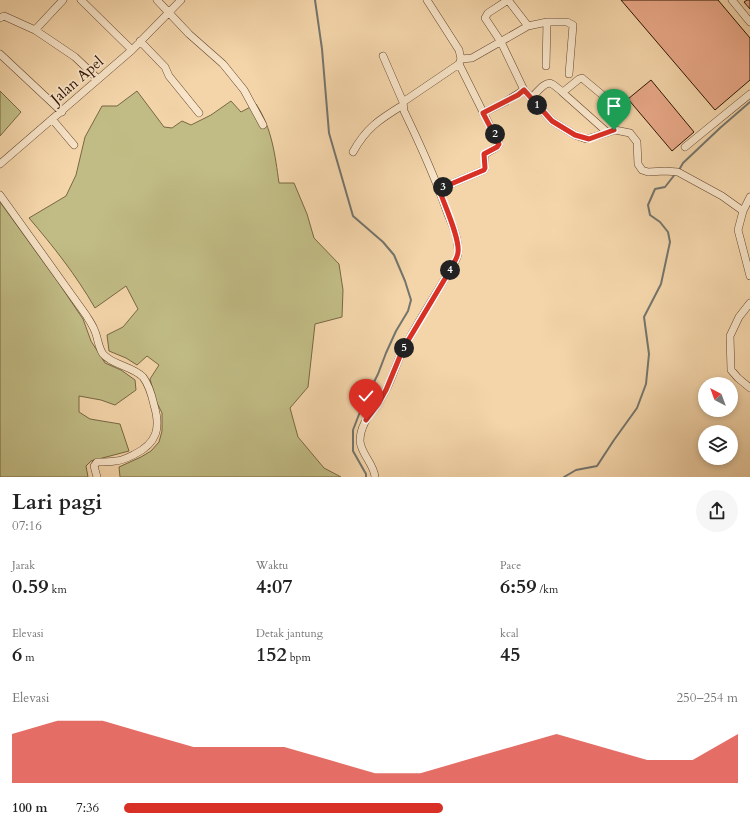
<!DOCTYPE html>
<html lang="id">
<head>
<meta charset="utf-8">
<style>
	body { margin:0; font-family:Cardo,serif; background:#f6f6f6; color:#222; height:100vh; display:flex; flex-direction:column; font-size:15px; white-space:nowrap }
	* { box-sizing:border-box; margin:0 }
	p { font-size:13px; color:#767676 }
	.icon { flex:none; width:22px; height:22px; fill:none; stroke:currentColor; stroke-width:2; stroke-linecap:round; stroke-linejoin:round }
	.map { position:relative; height:477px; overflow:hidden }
	.sheet { display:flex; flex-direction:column; background:#fff; flex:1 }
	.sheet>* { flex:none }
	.needle { width:26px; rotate:319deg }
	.controls { position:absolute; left:698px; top:377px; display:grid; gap:8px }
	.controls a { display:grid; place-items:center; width:40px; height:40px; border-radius:50%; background:#fff; box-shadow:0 2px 6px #0003; font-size:20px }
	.pin { position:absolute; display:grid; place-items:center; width:34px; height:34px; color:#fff; margin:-41px -17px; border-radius:50% 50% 50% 0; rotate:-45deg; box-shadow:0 0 4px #0007 }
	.pin .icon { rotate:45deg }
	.km { position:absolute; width:20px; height:20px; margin:-10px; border-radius:50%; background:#222; color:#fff; font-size:11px; line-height:20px; text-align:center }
	.round { display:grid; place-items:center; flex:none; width:42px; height:42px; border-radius:21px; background:#f6f6f6 }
	.headline { display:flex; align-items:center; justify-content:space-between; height:68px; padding:0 12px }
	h1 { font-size:22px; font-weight:600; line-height:30px }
	.figures { display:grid; grid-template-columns:repeat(3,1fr); gap:6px; height:68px; padding:4px 12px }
	.figures div { display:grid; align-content:center }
	.figures b { font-size:20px; font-weight:600 }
	.figures small { font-size:11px; font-weight:400 }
	.figures p { font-size:11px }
	.chart { height:112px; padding:8px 12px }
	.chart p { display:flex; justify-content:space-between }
	.chart svg { width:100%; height:72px; margin-top:4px; fill:#d93025; opacity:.7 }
	ul { padding:0 12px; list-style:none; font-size:13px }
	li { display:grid; grid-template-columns:64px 48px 1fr; align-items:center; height:30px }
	li i { height:10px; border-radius:5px; background:#d93025 }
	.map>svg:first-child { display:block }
	.green { fill:#c1bc85; stroke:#786743 }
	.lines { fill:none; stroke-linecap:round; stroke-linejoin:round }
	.stream { stroke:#73746c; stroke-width:2 }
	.building { fill:#eaa989; stroke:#2f1201 }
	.minor-casing { stroke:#60432b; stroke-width:8 }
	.minor { stroke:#f8e4c8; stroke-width:7 }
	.route-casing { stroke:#fff; stroke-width:8 }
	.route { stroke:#d93025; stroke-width:5 }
	.labels { text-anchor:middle; stroke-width:3.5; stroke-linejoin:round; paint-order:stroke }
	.street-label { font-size:15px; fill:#2f1201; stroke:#f8e4c8 }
</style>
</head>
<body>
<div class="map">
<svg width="750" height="477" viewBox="0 0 750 477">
	<rect width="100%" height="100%" fill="#f4d5aa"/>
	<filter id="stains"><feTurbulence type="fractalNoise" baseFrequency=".005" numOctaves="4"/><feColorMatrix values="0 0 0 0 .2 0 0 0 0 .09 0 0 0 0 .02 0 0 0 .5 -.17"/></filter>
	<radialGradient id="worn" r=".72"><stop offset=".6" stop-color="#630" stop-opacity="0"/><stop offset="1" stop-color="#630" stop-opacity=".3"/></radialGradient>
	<path class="green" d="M0,91l21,21 -21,24z
		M137,91l27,36 8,1 10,-7 9,4 20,-10 20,-14 10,11 15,-8c16,24 19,51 23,79h15l13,31 7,24 25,26 4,26 -1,27 -27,7 -7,63 -18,21 8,29 26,31 17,9h-221l-1,-10 22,-10 10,-6 8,-9 3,-11v-18l-6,-12 -6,-22 9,-14 -12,-9 -10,9 -11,-7 -17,-7 -2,-16 16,-8 15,-18 -12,-23 -31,22c-19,-33 -42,-62 -66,-90l37,-22 10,-21 9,-38 17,-31h15z
		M0,202l58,80 25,37 8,22 14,22 16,7 14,10 1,10 -21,15 -14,-5 -22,-4v16l11,7 30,5 9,27 -38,10 -5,5 2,11h-88z"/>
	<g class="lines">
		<path class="stream" d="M315,0l7,49 7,84 24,83 30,26 11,13 11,26 6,19 -3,11 -12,20 -10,22 -8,21 -15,30 -10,26v21l13,23v3
			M679,170l4,-7 37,-35 30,-26
			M564,477l12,-7 21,-4 17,-26 23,-32 9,-24 3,-30 -5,-37 17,-33 9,-42 -2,-10 -8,-10 -10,-7 -2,-10 7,-16 10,-2 11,-14"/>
	</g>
	<path class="building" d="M621,0h97l32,38v42l-35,30z
		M747,0h3v9l-6,-7z
		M651,80l43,52 -22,19 -44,-52z"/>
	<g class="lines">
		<g class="minor-casing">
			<path id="minor" d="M81,0l51,50
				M157,0l32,34 34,30 21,26 19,35
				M508,0l-20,13 -3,5 16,24 23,48 28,31 23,14 11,4 11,-3 18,-6 15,3 7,9 1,22 4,6 6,2 17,-1 13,1 44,24 21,15
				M508,0l20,26
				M732,0l18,22
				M0,18l4,-2 31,14 28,-30
				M35,30l40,27 23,22
				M140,41l25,26 4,9 30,37
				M0,54l62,58
				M383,56l20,46
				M461,59l11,-1 56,-32 19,-4h20l6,3 -4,49
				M546,66l1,-44
				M562,92l45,40
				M531,98c5,-4 14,-18 21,-14 4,2 7,6 11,8l16,-13 3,-1 30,25
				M483,113l22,-11 19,-12
				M52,119l22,26
				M685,147l65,-53
				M353,152c13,-24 27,-33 50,-47
				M0,164l132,-114 49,-50
				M439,189l45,-19 1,-2v-14l12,-7 2,-3 -40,-80
				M0,195l86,120c3,5 6,9 8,14 4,8 4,18 9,25 9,11 29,12 40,23 6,8 9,19 11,28 7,23 3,38 -19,49 -6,3 -13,7 -20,7 -6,1 -12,1 -18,1l-3,4 3,11
				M750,197l-7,14 -5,19 12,46
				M750,303l-11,14 -9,19 1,34 7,8 12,10
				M375,477c-1,-13 -14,-23 -15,-36 0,-21 18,-34 26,-51 7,-14 11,-29 18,-42 15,-28 32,-54 48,-81 3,-5 7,-11 6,-17 0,-13 -6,-26 -11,-38 -12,-35 -27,-68 -43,-101l-1,-9 56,-38 2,-5 -2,-9 -32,-50"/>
		</g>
		<use href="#minor" class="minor"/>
	</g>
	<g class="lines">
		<g class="route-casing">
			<path id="route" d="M366,420l12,-16 8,-14 17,-41 49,-82c2,-5 6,-10 6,-15 2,-14 -14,-48 -19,-63l45,-19 1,-2 -1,-14 13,-7 2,-3 -16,-31 35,-18 6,-5 28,31 23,14 14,4 25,-9"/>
		</g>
		<use href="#route" class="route"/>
	</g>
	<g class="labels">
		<g class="street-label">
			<text transform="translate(77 80) rotate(-41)" y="5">Jalan Apel</text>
		</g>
	</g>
	<rect width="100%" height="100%" filter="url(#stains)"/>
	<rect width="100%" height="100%" fill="url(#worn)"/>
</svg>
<div class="controls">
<a><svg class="needle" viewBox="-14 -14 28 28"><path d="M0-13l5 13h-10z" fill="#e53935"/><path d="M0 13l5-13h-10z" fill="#767676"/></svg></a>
<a><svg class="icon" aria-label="layers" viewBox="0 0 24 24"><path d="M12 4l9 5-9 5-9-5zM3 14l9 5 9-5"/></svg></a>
</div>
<div class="pin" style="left:614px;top:130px;background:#1e9e55"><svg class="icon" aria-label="arrive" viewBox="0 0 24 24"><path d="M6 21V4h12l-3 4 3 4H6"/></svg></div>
<div class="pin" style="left:366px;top:420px;background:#d93025"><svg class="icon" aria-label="check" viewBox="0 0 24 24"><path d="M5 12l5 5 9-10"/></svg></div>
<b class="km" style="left:537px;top:105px">1</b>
<b class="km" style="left:495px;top:134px">2</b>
<b class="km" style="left:443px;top:187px">3</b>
<b class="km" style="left:450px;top:270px">4</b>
<b class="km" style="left:404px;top:348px">5</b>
</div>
<section class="sheet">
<div class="headline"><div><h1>Lari pagi</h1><p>07:16</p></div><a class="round"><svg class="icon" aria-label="share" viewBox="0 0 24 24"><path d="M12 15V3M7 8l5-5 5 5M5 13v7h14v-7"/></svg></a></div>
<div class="figures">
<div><p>Jarak</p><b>0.59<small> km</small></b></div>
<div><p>Waktu</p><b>4:07</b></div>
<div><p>Pace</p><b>6:59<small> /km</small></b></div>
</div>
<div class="figures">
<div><p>Elevasi</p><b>6<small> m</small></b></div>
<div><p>Detak jantung</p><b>152<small> bpm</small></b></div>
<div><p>kcal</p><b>45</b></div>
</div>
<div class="chart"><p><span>Elevasi</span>250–254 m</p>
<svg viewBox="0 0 160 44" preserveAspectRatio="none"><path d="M0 44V14L10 6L20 6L30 14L40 22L50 22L60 22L70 30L80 38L90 38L100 30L110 22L120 14L130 22L140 30L150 30L160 14V44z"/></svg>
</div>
<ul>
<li><b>100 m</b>7:36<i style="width:52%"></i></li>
</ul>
</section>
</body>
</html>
